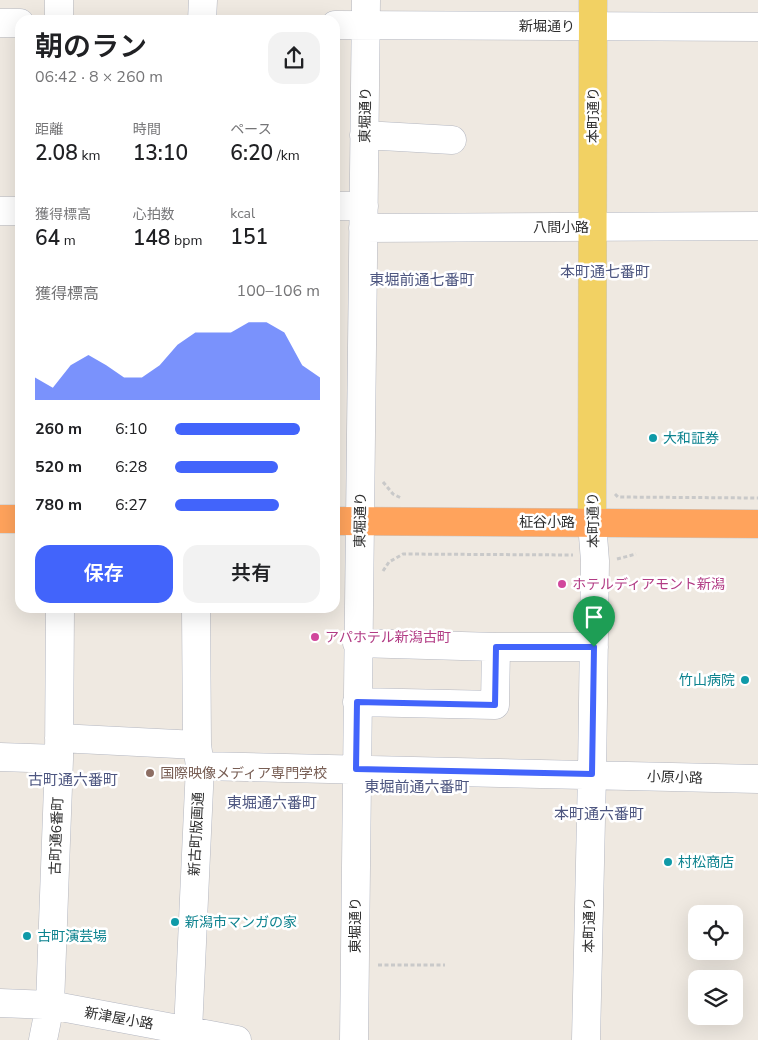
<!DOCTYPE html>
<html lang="ja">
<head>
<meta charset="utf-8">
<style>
	body { margin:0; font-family:"Nunito Sans","Noto Sans JP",sans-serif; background:#f2f2f2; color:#202124; height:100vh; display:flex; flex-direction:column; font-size:19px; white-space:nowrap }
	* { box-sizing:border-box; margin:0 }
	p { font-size:16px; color:#757577 }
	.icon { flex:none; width:28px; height:28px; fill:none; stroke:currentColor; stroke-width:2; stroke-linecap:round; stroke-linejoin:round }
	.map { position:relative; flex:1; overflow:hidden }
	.panel { position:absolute; left:15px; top:15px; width:325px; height:598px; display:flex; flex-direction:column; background:#fff; border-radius:15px; box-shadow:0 5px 20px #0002 }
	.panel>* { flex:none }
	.tools { position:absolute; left:688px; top:905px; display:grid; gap:10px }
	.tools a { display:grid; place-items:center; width:55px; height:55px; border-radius:10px; background:#fff; box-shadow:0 5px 20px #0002; font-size:25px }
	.pin { position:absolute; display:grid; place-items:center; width:42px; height:42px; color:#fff; margin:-51px -21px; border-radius:50% 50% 50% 0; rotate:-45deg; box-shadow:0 0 5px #0007 }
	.pin .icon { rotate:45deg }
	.round { display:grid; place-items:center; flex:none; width:52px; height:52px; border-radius:15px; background:#f2f2f2 }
	.summary { display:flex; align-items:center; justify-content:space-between; height:85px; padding:0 20px }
	h1 { font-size:28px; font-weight:600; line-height:38px }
	.figures { display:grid; grid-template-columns:repeat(3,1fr); gap:8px; height:85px; padding:5px 20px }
	.figures div { display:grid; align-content:center }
	.figures b { font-size:21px; font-weight:600 }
	.figures small { font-size:14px; font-weight:400 }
	.figures p { font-size:14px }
	.chart { height:140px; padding:10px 20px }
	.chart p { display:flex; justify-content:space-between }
	.chart svg { width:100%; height:90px; margin-top:5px; fill:#4264fb; opacity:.7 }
	.primary-button { display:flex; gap:10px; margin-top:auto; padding:10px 20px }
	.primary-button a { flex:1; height:58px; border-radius:15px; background:#4264fb; color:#fff; font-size:20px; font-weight:600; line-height:58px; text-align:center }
	.primary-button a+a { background:#f2f2f2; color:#202124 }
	ul { padding:0 20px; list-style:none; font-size:16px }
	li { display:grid; grid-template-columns:80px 60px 1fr; align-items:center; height:38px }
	li i { height:12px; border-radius:6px; background:#4264fb }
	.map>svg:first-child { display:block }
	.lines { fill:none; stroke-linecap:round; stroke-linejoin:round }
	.minor-casing { stroke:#b4b7c1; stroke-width:29 }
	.major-casing { stroke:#c9c9c9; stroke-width:29 }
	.highway-casing { stroke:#c9c9c9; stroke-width:29 }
	.path { stroke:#c9c9c9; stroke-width:3; stroke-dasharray:4 2.5; stroke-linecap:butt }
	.minor { stroke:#fff; stroke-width:28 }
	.major { stroke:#f2d163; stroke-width:28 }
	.highway { stroke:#ffa35c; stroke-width:28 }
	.route-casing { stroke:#fff; stroke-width:10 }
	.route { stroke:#4264fb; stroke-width:6 }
	.culture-dot { fill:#0f9aa8; stroke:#fff; stroke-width:2 }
	.hotel-dot { fill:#d1479c; stroke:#fff; stroke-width:2 }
	.education-dot { fill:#8d6e63; stroke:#fff; stroke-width:2 }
	.labels { text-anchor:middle; stroke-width:5; stroke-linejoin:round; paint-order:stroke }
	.street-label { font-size:14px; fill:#2e2e2e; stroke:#fff }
	.culture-label { font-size:14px; fill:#0d838f; stroke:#fff; text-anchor:start }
	.hotel-label { font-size:14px; fill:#b23c85; stroke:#fff; text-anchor:start }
	.education-label { font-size:14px; fill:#785e54; stroke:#fff; text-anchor:start }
	.neighbourhood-label { font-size:15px; fill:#4d5680; stroke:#fff }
</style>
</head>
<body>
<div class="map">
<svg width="758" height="1040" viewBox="0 0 758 1040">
	<rect width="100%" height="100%" fill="#efe9e1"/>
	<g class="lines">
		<g class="minor-casing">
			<path id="minor" d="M59,20v-20
				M202,20l1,-20
				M0,23h20
				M335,25l423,2
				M364,135l88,5
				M335,206h29
				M0,211h20
				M363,228l395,-2
				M357,643l139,4
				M357,702l138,3 1,-58h98
				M59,738l138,7
				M0,757l59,2
				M200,766l558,13
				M0,1003l50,2 187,35
				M188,1031l12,-265 -3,-21 -1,-137
				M43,1040l7,-35 9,-246 1,-151
				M354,1040l12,-1040
				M586,1040l6,-266 3,-213 -3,-38"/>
		</g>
		<g class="major-casing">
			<path id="major" d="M592,523l1,-523"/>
		</g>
		<g class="highway-casing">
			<path id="highway" d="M0,519h20
				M335,521l423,3"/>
		</g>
		<path class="path" d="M383,482l10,12 8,4
			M615,494l3,3 140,1
			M617,559l19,-5
			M383,571l6,-9 14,-8 170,1
			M378,965h67"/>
		<use href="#minor" class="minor"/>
		<use href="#major" class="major"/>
		<use href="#highway" class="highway"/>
	</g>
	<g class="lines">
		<g class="route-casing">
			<path id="route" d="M496,647h98l-2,127 -236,-5 1,-67 138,3z"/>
		</g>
		<use href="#route" class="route"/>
	</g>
	<g class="culture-dot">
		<circle cx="653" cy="438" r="5"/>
		<circle cx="745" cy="680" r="5"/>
		<circle cx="668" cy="862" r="5"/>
		<circle cx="175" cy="922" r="5"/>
		<circle cx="27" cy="936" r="5"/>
	</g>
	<g class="hotel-dot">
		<circle cx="562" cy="584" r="5"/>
		<circle cx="315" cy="637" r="5"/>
	</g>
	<circle class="education-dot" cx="150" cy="773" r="5"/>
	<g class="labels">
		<g class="street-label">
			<text x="547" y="31">新堀通り</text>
			<text transform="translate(365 115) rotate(-89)" y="5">東堀通り</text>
			<text transform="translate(593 115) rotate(-90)" y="5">本町通り</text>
			<text x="561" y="232">八間小路</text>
			<text transform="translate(360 520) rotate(-89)" y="5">東堀通り</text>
			<text transform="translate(593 520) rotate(-91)" y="5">本町通り</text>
			<text x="547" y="527">柾谷小路</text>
			<text transform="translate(675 777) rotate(2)" y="5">小原小路</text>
			<text transform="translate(196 834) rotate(-87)" y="5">新古町版画通</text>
			<text transform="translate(56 836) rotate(-88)" y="5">古町通6番町</text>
			<text transform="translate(355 925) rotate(-90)" y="5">東堀通り</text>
			<text transform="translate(589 925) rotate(-89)" y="5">本町通り</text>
			<text transform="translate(119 1018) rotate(10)" y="5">新津屋小路</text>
		</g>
		<g class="culture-label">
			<text x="663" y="443">大和証券</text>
			<text x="735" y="685" text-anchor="end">竹山病院</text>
			<text x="678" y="867">村松商店</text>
			<text x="185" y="927">新潟市マンガの家</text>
			<text x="37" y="941">古町演芸場</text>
		</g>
		<g class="hotel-label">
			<text x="572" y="589">ホテルディアモント新潟</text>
			<text x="325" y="642">アパホテル新潟古町</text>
		</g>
		<g class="education-label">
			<text x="160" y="778">国際映像メディア専門学校</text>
		</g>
		<g class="neighbourhood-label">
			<text x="605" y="277">本町通七番町</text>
			<text x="422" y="285">東堀前通七番町</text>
			<text x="73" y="785">古町通六番町</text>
			<text x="417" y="792">東堀前通六番町</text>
			<text x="272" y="808">東堀通六番町</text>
			<text x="599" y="819">本町通六番町</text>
		</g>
	</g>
</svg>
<div class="tools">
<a><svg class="icon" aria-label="locate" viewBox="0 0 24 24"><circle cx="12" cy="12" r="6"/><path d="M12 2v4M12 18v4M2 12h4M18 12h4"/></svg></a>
<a><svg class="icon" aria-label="layers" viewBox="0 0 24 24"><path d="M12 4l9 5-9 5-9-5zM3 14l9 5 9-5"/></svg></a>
</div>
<div class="pin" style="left:594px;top:647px;background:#1e9e55"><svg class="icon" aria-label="arrive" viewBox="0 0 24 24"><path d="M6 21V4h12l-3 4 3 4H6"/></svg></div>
<section class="panel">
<div class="summary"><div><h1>朝のラン</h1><p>06:42 · 8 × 260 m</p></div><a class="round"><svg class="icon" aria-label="share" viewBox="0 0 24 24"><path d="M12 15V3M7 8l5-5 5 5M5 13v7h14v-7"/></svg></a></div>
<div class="figures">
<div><p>距離</p><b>2.08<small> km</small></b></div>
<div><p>時間</p><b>13:10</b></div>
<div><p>ペース</p><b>6:20<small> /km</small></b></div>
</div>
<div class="figures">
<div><p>獲得標高</p><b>64<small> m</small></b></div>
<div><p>心拍数</p><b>148<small> bpm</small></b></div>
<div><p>kcal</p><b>151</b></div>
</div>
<div class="chart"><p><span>獲得標高</span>100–106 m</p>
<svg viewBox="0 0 160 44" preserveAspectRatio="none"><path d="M0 44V33L10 38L20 27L30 22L40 27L50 33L60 33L70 27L80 17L90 11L100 11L110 11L120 6L130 6L140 11L150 27L160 33V44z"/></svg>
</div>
<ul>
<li><b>260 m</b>6:10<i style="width:86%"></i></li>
<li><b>520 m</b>6:28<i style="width:71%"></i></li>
<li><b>780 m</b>6:27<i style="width:72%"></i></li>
</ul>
<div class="primary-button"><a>保存</a><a>共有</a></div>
</section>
</div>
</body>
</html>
